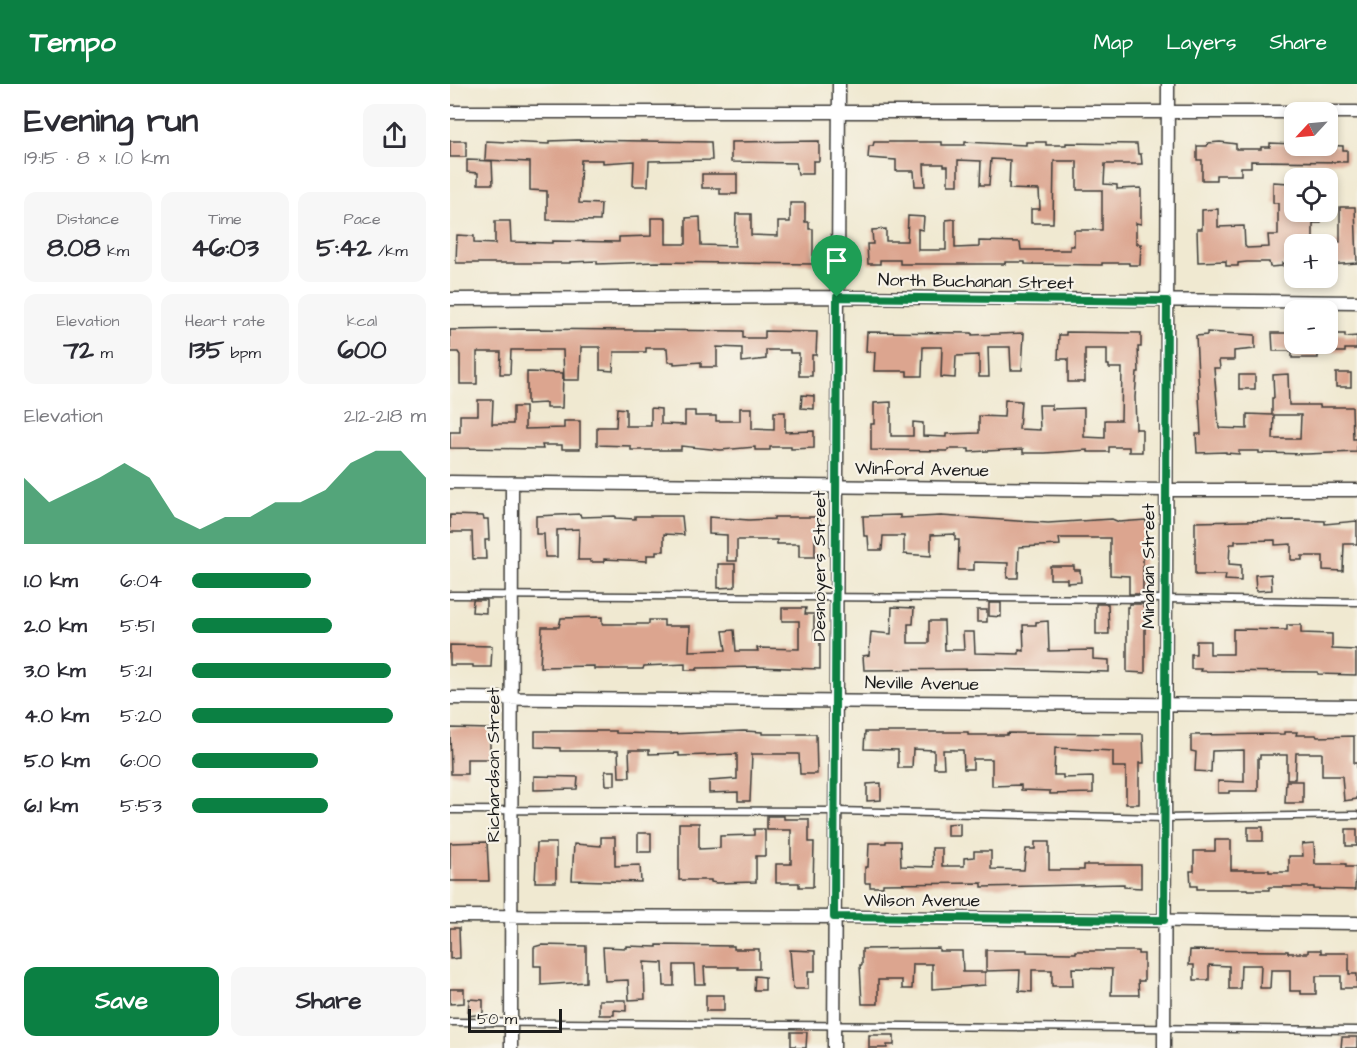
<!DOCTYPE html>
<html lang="en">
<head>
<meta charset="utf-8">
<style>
	body { margin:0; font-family:"Architects Daughter",sans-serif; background:#f7f7f7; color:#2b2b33; height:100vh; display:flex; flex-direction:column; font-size:22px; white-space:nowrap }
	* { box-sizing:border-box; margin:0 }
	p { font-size:20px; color:#7c7c81 }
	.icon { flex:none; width:33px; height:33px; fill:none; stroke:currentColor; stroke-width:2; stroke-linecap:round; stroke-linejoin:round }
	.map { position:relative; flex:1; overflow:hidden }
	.sheet { display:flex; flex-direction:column; background:#fff; width:450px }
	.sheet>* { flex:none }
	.needle { width:39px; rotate:244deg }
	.buttons { position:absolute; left:834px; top:18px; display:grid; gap:12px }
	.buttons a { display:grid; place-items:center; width:54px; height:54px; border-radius:12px; background:#fff; box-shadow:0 3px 9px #0003; font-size:30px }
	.scale { position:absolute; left:18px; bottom:15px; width:94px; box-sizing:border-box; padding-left:6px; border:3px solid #1c1c1c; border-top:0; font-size:16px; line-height:21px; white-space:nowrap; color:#1c1c1c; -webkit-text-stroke:4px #f7f3e8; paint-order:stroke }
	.pin { position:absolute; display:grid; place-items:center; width:51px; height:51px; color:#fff; margin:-62px -26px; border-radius:50% 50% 50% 0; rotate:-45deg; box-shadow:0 0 6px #0007 }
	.pin .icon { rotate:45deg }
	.round { display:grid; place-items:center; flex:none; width:63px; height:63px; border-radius:12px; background:#f7f7f7 }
	.headline { display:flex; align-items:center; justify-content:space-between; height:102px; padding:0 24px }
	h1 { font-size:33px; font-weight:700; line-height:45px }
	.figures { display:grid; grid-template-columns:repeat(3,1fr); gap:9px; height:102px; padding:6px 24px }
	.figures div { display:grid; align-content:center; border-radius:12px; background:#f7f7f7; text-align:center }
	.figures b { font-size:26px; font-weight:700 }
	.figures small { font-size:16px; font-weight:400 }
	.figures p { font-size:16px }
	.chart { height:168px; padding:12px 24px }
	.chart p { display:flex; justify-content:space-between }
	.chart svg { width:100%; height:108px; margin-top:6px; fill:#0b8043; opacity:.7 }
	.primary-button { display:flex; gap:12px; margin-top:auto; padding:12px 24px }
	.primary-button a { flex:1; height:69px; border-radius:12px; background:#0b8043; color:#fff; font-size:24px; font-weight:700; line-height:69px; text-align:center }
	.primary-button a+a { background:#f7f7f7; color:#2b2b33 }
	ul { padding:0 24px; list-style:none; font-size:20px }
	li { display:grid; grid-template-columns:96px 72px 1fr; align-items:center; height:45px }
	li i { height:15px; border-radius:8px; background:#0b8043 }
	header { display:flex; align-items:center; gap:36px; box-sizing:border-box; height:84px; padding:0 30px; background:#0b8043; color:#fff }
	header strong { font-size:28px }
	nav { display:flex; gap:33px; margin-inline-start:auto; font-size:21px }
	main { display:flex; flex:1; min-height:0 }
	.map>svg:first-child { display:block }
	.building { fill:#dca58f; fill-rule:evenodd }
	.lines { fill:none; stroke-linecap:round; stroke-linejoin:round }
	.lane-casing { stroke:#3c3b37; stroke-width:9 }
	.street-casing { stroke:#3c3b37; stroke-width:15 }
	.lane { stroke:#fff; stroke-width:6 }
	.street { stroke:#fff; stroke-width:12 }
	.route-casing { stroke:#fff; stroke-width:12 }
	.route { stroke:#0b8043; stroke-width:8 }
	.labels { text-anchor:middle; stroke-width:4.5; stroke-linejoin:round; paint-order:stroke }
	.street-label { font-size:18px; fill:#1c1c1c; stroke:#f7f3e8 }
</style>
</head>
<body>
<header>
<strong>Tempo</strong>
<nav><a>Map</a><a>Layers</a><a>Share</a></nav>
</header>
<main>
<section class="sheet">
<div class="headline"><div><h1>Evening run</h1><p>19:15 · 8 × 1.0 km</p></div><a class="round"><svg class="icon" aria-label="share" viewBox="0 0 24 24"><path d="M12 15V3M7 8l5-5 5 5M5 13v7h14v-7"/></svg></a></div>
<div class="figures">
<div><p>Distance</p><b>8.08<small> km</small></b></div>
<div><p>Time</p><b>46:03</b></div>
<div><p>Pace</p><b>5:42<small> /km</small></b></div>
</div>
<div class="figures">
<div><p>Elevation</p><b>72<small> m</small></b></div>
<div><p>Heart rate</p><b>135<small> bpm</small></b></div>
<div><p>kcal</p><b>600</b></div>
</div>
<div class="chart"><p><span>Elevation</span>212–218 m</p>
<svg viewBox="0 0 160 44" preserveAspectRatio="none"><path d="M0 44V17L10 27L20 22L30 17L40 11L50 17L60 33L70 38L80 33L90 33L100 27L110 27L120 22L130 11L140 6L150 6L160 17V44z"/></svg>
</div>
<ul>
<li><b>1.0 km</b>6:04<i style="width:51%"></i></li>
<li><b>2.0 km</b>5:51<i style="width:60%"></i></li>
<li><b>3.0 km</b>5:21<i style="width:85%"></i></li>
<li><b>4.0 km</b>5:20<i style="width:86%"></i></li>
<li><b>5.0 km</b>6:00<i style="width:54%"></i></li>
<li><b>6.1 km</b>5:53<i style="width:58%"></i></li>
</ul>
<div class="primary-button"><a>Save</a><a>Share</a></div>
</section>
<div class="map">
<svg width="907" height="964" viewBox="0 0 907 964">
	<rect width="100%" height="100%" fill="#f7f3e8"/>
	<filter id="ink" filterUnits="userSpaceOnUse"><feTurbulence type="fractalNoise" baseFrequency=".0167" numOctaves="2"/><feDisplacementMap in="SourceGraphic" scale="12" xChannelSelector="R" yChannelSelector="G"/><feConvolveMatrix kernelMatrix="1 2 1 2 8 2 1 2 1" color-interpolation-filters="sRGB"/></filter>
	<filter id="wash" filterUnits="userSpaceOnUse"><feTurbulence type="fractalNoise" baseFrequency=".008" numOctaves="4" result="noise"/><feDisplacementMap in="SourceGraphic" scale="24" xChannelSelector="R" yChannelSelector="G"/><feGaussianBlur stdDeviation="1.35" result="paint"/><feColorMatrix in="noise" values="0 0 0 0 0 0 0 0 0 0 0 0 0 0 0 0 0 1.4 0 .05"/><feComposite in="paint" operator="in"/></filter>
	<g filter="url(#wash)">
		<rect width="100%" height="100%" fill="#f0e9d1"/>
		<g id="blocks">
			<path class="building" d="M127,56l134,2 1,18 -63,1 -1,25h-15l1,-25 -31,2v-3h-22l-2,43 22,1 -1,17 -53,-1v-29l-17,-1v-28l-45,-2 1,-19 63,3v-3z
				M0,57h16v16h-16z
				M369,57v20h-6v13h-15l-2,-11 -65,-1v-20z
				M424,58h68v3h23v-3l61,3v-3h20v3h20v-2l71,1 1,10h3l1,10h-37l-1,20 13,1v4l24,-1v36l-5,-1v21h5l-1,21h-11v-2h-27v2l-77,-1v-2h-20v2h-105v-4h-20v4h-12l-1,-20h6l-1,-14 14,-1v12h21l1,-25 16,1 -1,13 -5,-1v21h28v-30l9,-1v29l24,-1v-6l41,1 1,8h49v-4h4v-16h28v-40h-25v-29h-23l-1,62h-22v-14h9l-1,-19 -30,-1 1,-29 -19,-1 -2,26h-9l1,-24 -23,-1v25h-10v-19h-4v-2h-20l1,22h-10l-1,-15h-18v-11l-28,-2 1,-12h4z
				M770,58l16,2v5h25v-2h9v-4l73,3v4h4v12l-96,-1v6h-10v8h-25v5h-14v-20h-5v-14h10l1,-3z
				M17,76l25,1 1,23h-15v-11l-11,-1z
				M252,90h35v20h-17v-6h-18z
				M823,98l16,1v29h33l-1,11h-8v21h-19v20l-12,-1v3l-12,1 -1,-5h-22l-9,1v3h-12v-5l-28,1 -1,-33h5v-19l16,-1v18l26,-1 1,20 2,2 22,-1 -1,-12h10v-32h-5z
				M340,119h15v19h4v7h4v35l-156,-2 -60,2v-3l-27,1v1h-114l1,-28 17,1v7l21,1v-23h15l1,21 41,1v-2l67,1v-5l32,-1v-18h15v26h20v-26l14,-1 1,28 34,1 1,-32h15v21l27,1v-14h12z
				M890,123h15l2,56 -29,2v-22l12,-1z
				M73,245l220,2v7h22v-7l52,1 -1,23h-4v21h-13v-23h-9v-3h-24v9l-24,3v-14l-25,-1v20h-16v-5l-27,2v-2h-6l-1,-14h-21v4h-32l-1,19 -13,-1v-23h-19l-1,33h-16l-1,-30h-52l-1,24h-10l1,-22h-24v32h-17v-29l-2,-3h-8v-22z
				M417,248l105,1v2l52,-2 -2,37h-11l-1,-23h-22l1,30h-10v-22l-23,1 -1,22 -14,-1 1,-30h-19l-1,29h-15v-5h-33l1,-19h-9z
				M616,248l75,1v14h-3l1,25h-2l-2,25 1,32h6v23h-13v-5h-20v5h-21v-2l-43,3h-22v-4l-54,3v-3h-21v2l-77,-1v-26h3v-21l17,-1v34h22v-14l10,1v13l23,1v-3l33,-1v-17l25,1 1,-17 16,1 -2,28 21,1 -1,-25h13v4l32,-1v29l21,1v-18h16l1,-52h-13v-3h-2v-16h-22v33h-17v-23h-10l1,-24h7z
				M757,248l48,3v14l-21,2v9h-15l1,8h-6l5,60 28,1v-15l25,1v-17h2l-1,-23 15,-1 1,31h31v2h32l1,32h4v13l-51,2 -47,-1v-2h-20v3l-13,-1v-1l-29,1 -1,-19h5l-5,-98 11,-1zM824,331h27l-1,24h-27z
				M822,249h22v11h24v14h-26v-7h-19z
				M884,250h11v3l12,-1v13h-12v3h-17v-14h6z
				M77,288l36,1 -1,35h-16v-5l-19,1z
				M886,289h15v14h-15z
				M789,291h16v14h-16z
				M352,311l12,1v13l-13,-1z
				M28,316h15l-1,24h21v-17h12v22l39,-1v-7h16v28h-18v-4h-20l1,4 -93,-1v-16h10v-17h18z
				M167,324l9,1v17h25v-18l10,1v15l24,1v-14h10v5h21v5h24v-13h12v21l22,1v-18h11v20l29,-1v17l-23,1v-2h-21v3h-15v-3l-34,3 -40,-4v4h-50v-4l-34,-1v-18h19z
				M130,430l1,3 34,-1v2l20,1v-3h47l2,19 -20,-1v17h-8v4h-9v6l-43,-2v3h-14v-2h-12l1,-31 -22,1v27h-12l-1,-23h-8v-18z
				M0,431l33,1 1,3h4l1,21h-4l1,19h-13l-1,-27h-22z
				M450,431v3l41,-2 107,7 64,-4 7,3 27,-2 1,29h-4v45h-14v-18l-19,-1v-37h-51l1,7 -41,2 -1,31h-11l1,-15 -34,-1v8h-16l1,-30h-4v-6l-24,1v21l-27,-2v-18h-21l-1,14h-13l-1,-14h-4l-1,-20z
				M259,433l40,3 25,-1v-2h46v16h-5v24h-16v-13h-22v-4h-40v21h-10v-26l-18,-1z
				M846,436l29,1v3l32,-3v23h-13l-1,27 -20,-1v-14h-21v4h-11v-16l-16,1v-5l-40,1v3h-5l-1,20 12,1v16l-16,-1 1,-5h-31v-53z
				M268,480h17v23l-17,1z
				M600,482h24v4h6l1,12 -14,1v-4h-17z
				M821,490l1,16 -16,1 -1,-16z
				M23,516h13v13l-14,-1z
				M539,519h12v14l-12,-1z
				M646,520h12l1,30h-13z
				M679,520h14v3h2v66l-18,-1v-65h2z
				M442,523l22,1 -1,16h-5v19h21v-22h15l1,29h19l-1,-18h11l1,21 44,1v-4l5,1 -1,-26h13v-3l12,-1 1,30 44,-1v9l16,1v12l-120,-3 -125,1 -1,-14 6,-1 2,-23 20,2z
				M332,524h24l-1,6h9v26h6v29l-65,-2 -58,1v2h-12v-6l-41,2 -1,3h-49v-3l-54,1 2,-40h17l2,-9 41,-1v7h47v-4h15v6h26l-1,25 37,-1 -3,-19 11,-1 2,21h22l-1,-3 42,1v-28h-17z
				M527,526h10v12h-10z
				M837,541h14v8l31,1v15l24,1v25l-38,-1v-2l-118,-1 1,-2h-10v-15h5v-13h14v13h23v-25l54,1z
				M0,561l42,1 -1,21h-18v-2h-23z
				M0,644l40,1v30h-23v15h-16z
				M85,647h81v2l53,1 75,-3 18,1v2h54l1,40h-17l-1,-20h-47l-2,47h-12v-9l-29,1v-12l28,-2v-25l-58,2v-3l-30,1v-4h-20l1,27h-11l-1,-26h-58v-3l-25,-1z
				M415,648h103v3h39v-2l136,1 1,29h-5v41h-13v-37h-13v-16l-58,-3 -1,27h9v3l30,-1v16l-43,1v-3l-29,-1v-5l-29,1v-27h-19v10h-9l-1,-19h-20l1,18h-10v-18l-21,-1 -1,19h-14v-18l-34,-1z
				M834,648h13l-1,3h20l1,2 37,-1v27h3v36l-13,2 -2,-25h-20v-23h-26l-1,26h-8v-24h-27v3h-2v33h-29v2h-11v-12l26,1v-32l-32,1 -1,21 -16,-1 1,-19 -5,-1v-16l93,-1z
				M155,687h10v14h-9z
				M84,692l44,1 -1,12 -43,1z
				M836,697h17v22h-18z
				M431,699v17l-14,1v-17z
				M317,732h17v3h25v23h5l-1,45h-14v-4h-23v-19h15v-34h-24z
				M229,739h20v26l21,-1v-12l34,-1v-6h11v27h-9v26l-40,1 -5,-1v-2h-32z
				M510,739v13h-13v-12z
				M798,743h15v14h-15z
				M896,745h11v17h-11z
				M188,749h13v19h-13z
				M151,753h14v29l25,-1 1,17 -69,-2 2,-36 27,2z
				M765,756h16v30h38v2h20v-16h14l-1,-12 12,-1 1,21h31v3h10l-1,23 -41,-1v-2h-45v3h-21v-1h-51v-3h-6l-1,-15h4v-20h21z
				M436,757h14l1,25 32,1 -1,-19h10v18h22v-8l10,-1v-6h17v18l33,1 2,-21h9v-7h14v28h35v-5h57v23l-17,-1v-3l-142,3v-4l-99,1v3h-13v-4h-5v-16h3l1,-24h17z
				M37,758l2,39h-39v-38z
				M87,759h19v39h-21z
				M0,844h9l1,30 -10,1z
				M91,861l45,1v36l-45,3v-19h-7v-19z
				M207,861l77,1v3h25v20h-21v-2h-34l1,17h-10l-1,-19h-20v21h-10l-1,-23 -19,-1 1,37 -16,1 -1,-20 -23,1 -2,-34 23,1v-2l31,1z
				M489,864v3h23l1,21h22v13l-53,4v-25h-19l-1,25h-10v-9h-24v24h-16l-2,-39h2v-16z
				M340,866l25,1v20h-7v18h-15z
				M536,866h41v2l43,1h6v-2h62v3h6v27h-6l1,14h-28l1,-26 -40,-1 1,18h-21v-16h-20v22l-13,-1 1,-21 -34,1z
				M740,866l98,1v2h20v-3h13v3h28v21h8v14h-16v-12h-25v18h-15v-3h-11v-21h-19l-1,18h-10l1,-23h-20l-1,24h-11v-23l-20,-1v15h-15v-15h-5z
				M305,892l10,1v13h-11z
				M0,905h14v14l-14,1z
				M256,911h18v16h-18z
				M19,915l14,1v14l-15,2z
				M149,916h27v11l-12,-1v5h-15z
				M341,948h16l-1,16h-12l1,-2h-4z
				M419,951h25v10h-7v3h-18z
				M892,953h15v11h-16z"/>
		</g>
	</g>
	<g filter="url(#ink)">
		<use href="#blocks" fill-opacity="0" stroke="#3c3b37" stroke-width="1.5"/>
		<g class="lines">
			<g class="lane-casing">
				<path id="lane" d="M0,511l715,4 192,3
					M0,726l385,1 330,7 192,-3
					M0,938l907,8"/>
			</g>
			<g class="street-casing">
				<path id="street" d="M0,28h907
					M0,215l387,-2 520,5
					M0,398l716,8h191
					M0,614l907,8
					M0,832l402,1 505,6
					M61,964l1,-565
					M384,964l5,-964
					M714,964l4,-964"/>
			</g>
			<use href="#lane" class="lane"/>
			<use href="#street" class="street"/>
		</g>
	</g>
	<g class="lines" filter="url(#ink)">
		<g class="route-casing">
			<path id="route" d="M387,213l330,4 -3,619 -330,-3z"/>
		</g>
		<use href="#route" class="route"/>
	</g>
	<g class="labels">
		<g class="street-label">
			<text transform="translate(526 197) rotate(1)" y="6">North Buchanan Street</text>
			<text transform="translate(472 385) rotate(1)" y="6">Winford Avenue</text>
			<text transform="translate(369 482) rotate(-90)" y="6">Desnoyers Street</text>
			<text transform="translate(698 482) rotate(-90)" y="6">Minahan Street</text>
			<text transform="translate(472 599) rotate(1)" y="6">Neville Avenue</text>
			<text transform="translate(43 681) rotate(-90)" y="6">Richardson Street</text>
			<text x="472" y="822">Wilson Avenue</text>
		</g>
	</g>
</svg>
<div class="buttons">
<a><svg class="needle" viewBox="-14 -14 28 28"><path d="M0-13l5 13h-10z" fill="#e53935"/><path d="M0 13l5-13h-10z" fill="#7c7c81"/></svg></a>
<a><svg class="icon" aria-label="locate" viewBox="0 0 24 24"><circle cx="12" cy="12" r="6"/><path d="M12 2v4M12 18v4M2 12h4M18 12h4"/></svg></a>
<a>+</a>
<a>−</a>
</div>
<div class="scale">50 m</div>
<div class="pin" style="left:387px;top:213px;background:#1e9e55"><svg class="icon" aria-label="arrive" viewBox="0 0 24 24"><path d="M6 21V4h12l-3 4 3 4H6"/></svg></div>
</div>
</main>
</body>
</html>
